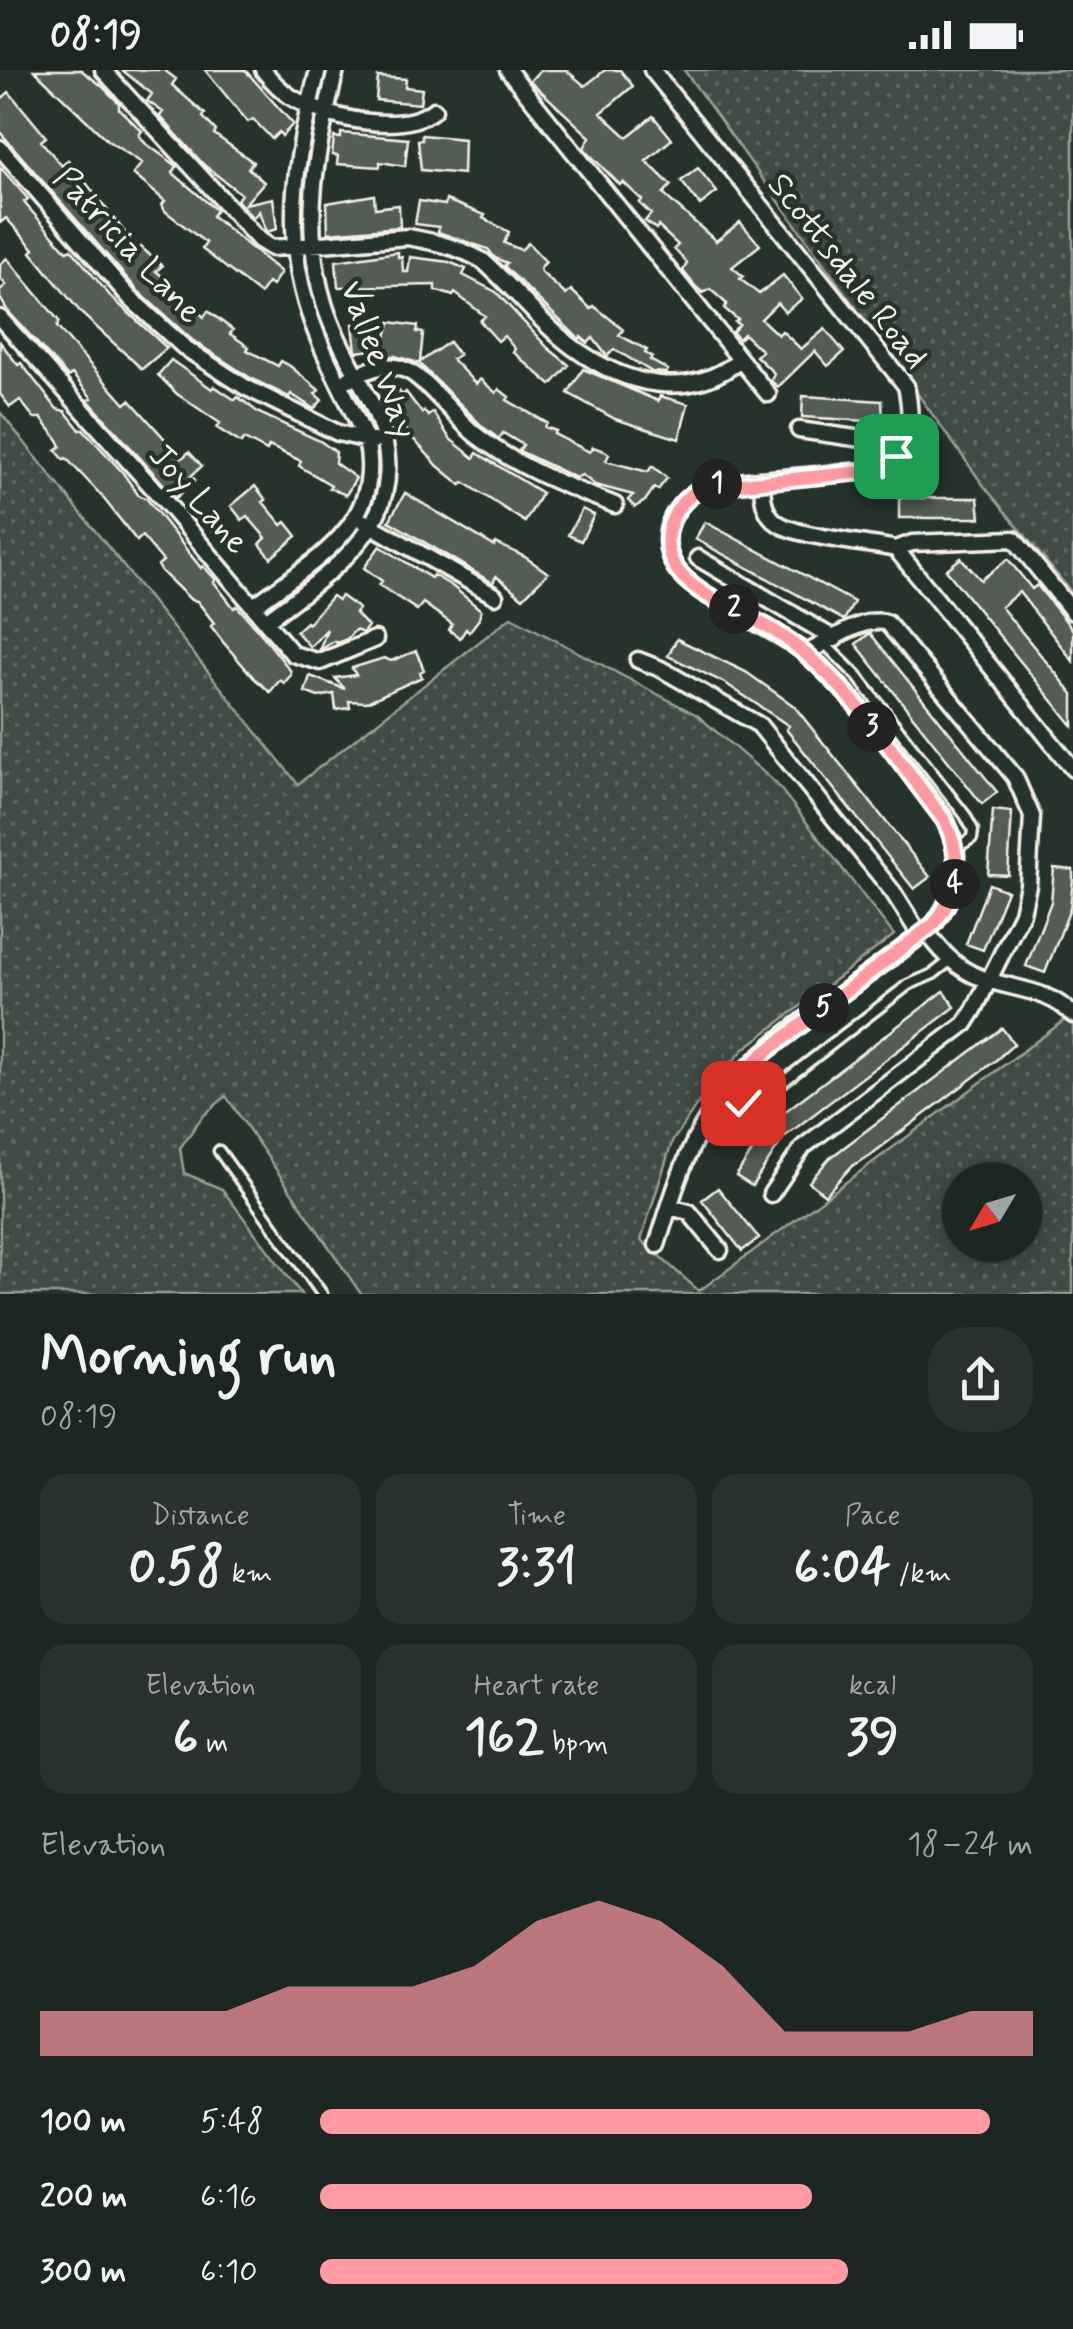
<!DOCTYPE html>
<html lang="en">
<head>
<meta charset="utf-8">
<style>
	body { margin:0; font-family:Mynerve,sans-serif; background:#29322f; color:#f1f3f6; height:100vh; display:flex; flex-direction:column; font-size:38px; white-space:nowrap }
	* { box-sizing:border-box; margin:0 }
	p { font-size:32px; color:#a0a5a5 }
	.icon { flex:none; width:55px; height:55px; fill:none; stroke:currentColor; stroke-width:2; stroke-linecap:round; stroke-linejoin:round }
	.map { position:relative; height:1224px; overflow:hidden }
	.side { display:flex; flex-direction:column; background:#1c2622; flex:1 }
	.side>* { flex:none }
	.needle { width:65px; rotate:232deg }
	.fabs { position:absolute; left:942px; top:1092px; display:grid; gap:20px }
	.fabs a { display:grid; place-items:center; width:100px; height:100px; border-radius:50%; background:#1c2622; box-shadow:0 5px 25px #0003,0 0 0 2px #3a4340; font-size:50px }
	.pin { position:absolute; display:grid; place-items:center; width:85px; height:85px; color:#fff; margin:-42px; border-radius:20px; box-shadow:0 5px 15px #0006 }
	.km { position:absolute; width:50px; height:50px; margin:-25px; border-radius:50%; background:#222; color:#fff; font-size:28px; line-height:50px; text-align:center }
	.round { display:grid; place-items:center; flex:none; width:105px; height:105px; border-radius:40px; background:#29322f }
	.overview { display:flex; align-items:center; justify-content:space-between; height:170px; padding:0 40px }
	h1 { font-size:55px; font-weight:800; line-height:75px }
	.stats { display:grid; grid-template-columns:repeat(3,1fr); gap:15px; height:170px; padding:10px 40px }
	.stats div { display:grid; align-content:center; border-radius:25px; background:#29322f; text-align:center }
	.stats b { font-size:50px; font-weight:800 }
	.stats small { font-size:28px; font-weight:400 }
	.stats p { font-size:28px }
	.chart { height:280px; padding:20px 40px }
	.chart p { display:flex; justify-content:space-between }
	.chart svg { width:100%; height:180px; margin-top:10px; fill:#ff9aa2; opacity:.7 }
	ul { padding:0 40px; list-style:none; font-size:32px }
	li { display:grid; grid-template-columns:160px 120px 1fr; align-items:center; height:75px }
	li i { height:25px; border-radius:12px; background:#ff9aa2 }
	.status { display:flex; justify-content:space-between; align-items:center; height:70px; padding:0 50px; background:#1c2622; direction:ltr }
	.status svg { height:28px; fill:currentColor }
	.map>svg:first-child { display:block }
	.grass { fill:url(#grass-dots); stroke:#9a9e96; stroke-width:2.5; fill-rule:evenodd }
	.building { fill:#525c55; stroke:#f4f1e8; stroke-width:2.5 }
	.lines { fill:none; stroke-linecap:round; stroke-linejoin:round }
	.lane-casing { stroke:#f4f1e8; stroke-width:15 }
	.street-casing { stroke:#f4f1e8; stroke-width:21 }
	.lane { stroke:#26332d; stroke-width:8 }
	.street { stroke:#26332d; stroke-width:14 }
	.route-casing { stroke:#fff; stroke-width:20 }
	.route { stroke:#ff9aa2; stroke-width:12 }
	.labels { text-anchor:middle; stroke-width:9; stroke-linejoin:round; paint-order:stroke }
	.street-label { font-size:35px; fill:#f4f1e8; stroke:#26332d }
</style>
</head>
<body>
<div class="status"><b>08:19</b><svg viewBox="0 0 49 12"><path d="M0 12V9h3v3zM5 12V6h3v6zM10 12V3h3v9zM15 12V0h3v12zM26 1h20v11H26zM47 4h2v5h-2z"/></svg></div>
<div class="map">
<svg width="1073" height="1224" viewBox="0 0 1073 1224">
	<defs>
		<pattern id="grass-dots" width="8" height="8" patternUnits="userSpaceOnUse" patternTransform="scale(2.5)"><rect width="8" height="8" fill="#414b45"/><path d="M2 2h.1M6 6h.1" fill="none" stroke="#5d6560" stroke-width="1.8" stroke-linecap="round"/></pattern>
	</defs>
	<rect width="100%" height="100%" fill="#26332d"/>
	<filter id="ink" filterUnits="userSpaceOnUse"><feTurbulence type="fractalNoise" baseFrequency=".01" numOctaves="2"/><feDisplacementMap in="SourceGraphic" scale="20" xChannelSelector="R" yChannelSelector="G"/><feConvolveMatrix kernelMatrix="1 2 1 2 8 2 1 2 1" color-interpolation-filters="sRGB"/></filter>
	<g filter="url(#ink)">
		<path class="grass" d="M684,0h389v524l-89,-108z
			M0,342l298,372 213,-167 186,98 79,68 118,152 -150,114 -37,41 -35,52 -31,98 58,51 374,-277v280h-712l-135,-198 -24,21 -22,31 4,25 38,16 79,105h-301zM960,1110h65v65h-65z"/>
		<path class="building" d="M34,0h47l21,16 17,17v6l23,22 -3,4 6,8 32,23 -4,7 43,37 -4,6 69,56 -9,14 -4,-3 -8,11 -58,-45 4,-6 -41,-32 -3,-6 3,-4 -32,-27 9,-11 -34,-22z
			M122,0h42l12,9 -4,6 33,29 -2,3 13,14 -2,3 39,28 -5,6 16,14 -19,22 28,-6 4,31 -11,3 -7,-21 -6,7 -16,-18 4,-6 -37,-29 -44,-49 3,-4 -16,-11 5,-7z
			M205,0h40l48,54 -11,12 -3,-4 -7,7 -19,-20 -5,3z
			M540,0h26l19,16 20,-16h15l13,16 -32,27 26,24 26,-21 19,23 -26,22 25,24 -8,9 53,47 24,-19 20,23 -28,22 11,9 -3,3 19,15 24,-19 19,24 -17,13 -8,-9 -16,16 17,16 4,-4 19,18 24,-20 19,23 -16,14 -13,-15 -37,36 -7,-6 3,-8 -18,-17 6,-5 -18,-17 -5,5 -7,-7 7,-7 -4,-3 3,-2 -14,-12 3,-4 -17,-15 -7,4 -7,-6 -13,-16 4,-8 -13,-14 4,-4 -20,-19 -2,3 -11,-8 6,-7 -12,-11 3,-3 -19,-18 -3,3 -29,-29 -7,-8 6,-11 -60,-56z
			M378,7l28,2 -1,8 17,2 -2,15 -44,-4z
			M9,22l37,45 -5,4 21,25 6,-6 70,89 3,-2 21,19 -6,5 20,17v6l28,23 4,-6 25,19 -3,4 19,13 -2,3 31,16 3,-5 9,5 29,24 -4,4 7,6 -8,9 -23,-15 -2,3 -40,-20 -57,-37 -53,-48 -139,-160v-32z
			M341,63l67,6 -3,27 -25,-4v5l-43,-3 1,-8 -6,-1 2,-18 7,1z
			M422,65l42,4 -1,35 -42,-4 -3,-30h4z
			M0,97l28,32 -4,3 3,4 36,41 4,4 4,-2 40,48 56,51 -25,21 -60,-55 -51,-62 3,-3 -28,-31 -6,5z
			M698,98l19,24 -17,13 -19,-24z
			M374,125l1,13 24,-3 1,22 -72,6 -1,-30z
			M446,130l39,15 -2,3 26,14 -5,11 17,7 7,-7 18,19 -6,6 1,4 25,23 5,-5 20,19 3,-3 20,16 9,8 -4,5 28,15 -2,3 7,4 -2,3 18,10 -2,3 -14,-1 -38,-23 -7,7 -14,-18 -5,5 -7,-6 -2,2 -67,-65 -8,-8 3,-3 -12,-5 -7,-9 -50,-17 1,-5 -24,-3 4,-23 26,4z
			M398,182v5h4l1,15h5l2,-15 39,5 17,7 -3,6 33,17 52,56 21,17 -18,20 -38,-33 2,-3 -11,-13 -6,5 -18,-20 5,-5 -30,-23 -2,3 -18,-6v-5l-97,2 -2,-26z
			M7,188l52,63 -2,6 68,77 5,-4 52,58 7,-6 13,14 -11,10 4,4 -19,18 -88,-98 4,-2 -20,-24 -4,3 -61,-67 -7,-12v-8l6,-5 -6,-7v-14z
			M390,252l28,4 -1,6 6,1 -3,29 29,-20 10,13 -7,4 24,25 4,-5 16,14 3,-4 10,8 -2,3 40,23 -2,4 11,4 -2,3 36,18 3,-5 12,4 4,3 -3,7 42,11 4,-6 15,12 -9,12 -4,-2 -9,13 -10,6 -7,-7 5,-5 -38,-10 -13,-10 -6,3 -57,-27 4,-6 -20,-12 -4,6 -16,-12 -64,-64 -24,-7h-14z
			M367,253v8l4,-1 1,20 -16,2 -3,-28z
			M0,272l18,23 3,-2 36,46 8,2 15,19 3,-1 40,44 16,23 7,2 55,70 2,-2 13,14 -2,2 20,26 3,-2 26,30 27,34 1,5 -7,8 -4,-3 -10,12 -16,-14 -31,-36 -12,-16 3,-3 -17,-22 -6,-1 -30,-29 -3,-6 5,-4 -21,-25 -5,5 -37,-47 -34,-36 -2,2 -8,-10 5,-4 -3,-6 -17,-22h-7l-14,-18 -10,7 -10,-13z
			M171,290l41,29 2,-3 21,14 3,-3 21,16 61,28 16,11 -1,11 21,15 -10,17 -17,-7 2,-3 -32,-19 2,-5 -32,-15 -2,5 -23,-12 -3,4 -24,-15 3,-5 -43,-29 -19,-19z
			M583,299l75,32 2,-5 28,8 -9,35 -64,-20 -47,-26z
			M396,317l6,8 4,-3 16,21 2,-2 4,5 5,-4 17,27 24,19 3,-5 65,40 -17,29 -61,-40 -3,3 -23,-19 -30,-33 -25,-37z
			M803,326l79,5 1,21 -81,-5z
			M255,416l11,14 -3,2 19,23 4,-3 11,14 -26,22 -11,-14 6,-6 -19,-22 -5,4 -11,-14z
			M405,423l89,53 2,-3 29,14 23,16 -25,25 -27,-22 -3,7 -104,-62z
			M899,428h79l2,20h-81z
			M582,439l12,6 -13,26 -13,-6z
			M705,452l149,80 -10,18 -149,-81z
			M380,476l51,32 2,-3 19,11 29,24 -2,9 -10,13 -3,-3 -6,9 -11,-8 3,-6 -29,-21 -6,7 -38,-25 3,-4 -18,-13z
			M961,488l20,22 27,-21 24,30 5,-4 36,45v31l-54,-69 -18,15 72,87v32l-127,-156z
			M332,526l6,4 3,-4 18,13 -4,4 13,13 -5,7 -8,-3 -8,9 -10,4 -3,-2 -15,10 8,-22 -17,18 -14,-16 10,-9 2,2z
			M870,563l127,159 -15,12 -126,-160z
			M677,569l69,33 48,34 136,171 -16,12 -128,-160 3,-3 -64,-43 -57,-27z
			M416,581l8,19 -4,2 2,5 -55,25 -18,-1 1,7 -14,2 -2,-16 -16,3 -13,-5 5,-16 35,13 -10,-11 21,-3 -4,-7 32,-10 7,3z
			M993,740l19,2 -4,63 -20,-1z
			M1054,798l19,2v10l-3,29 -25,64 -19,-7 25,-64z
			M989,814l18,7 -24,59 -17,-6z
			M944,921l11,16 -171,130 -32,49 -16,-10 35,-54z
			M1002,958l12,16 -19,17 -123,93 -20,12 -27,29 -16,-13 21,-24z
			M718,1118l41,50 -17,13 -40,-51z"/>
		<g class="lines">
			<g class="lane-casing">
				<path id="lane" d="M825,574l33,33 107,138 8,15 -1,8 -16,10
					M727,1021l16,12 18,-4 147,-114 25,-11 18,-14
					M219,1081l103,143"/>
			</g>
			<g class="street-casing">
				<path id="street" d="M103,0l156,170 13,8 136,-11c27,5 51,10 75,24 32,28 57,62 91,87 51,37 114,54 166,12
					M263,0c8,10 17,20 28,27 34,21 109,39 143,13
					M508,0l260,324
					M652,0l254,316c8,37 5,66 -32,84l-161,14c-35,11 -59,48 -38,83 18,30 101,60 133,88 53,47 93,109 137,164 19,38 14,72 -11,105 -74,65 -173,109 -226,193 -25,39 -37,85 -51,128
					M0,78l131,151 54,49 60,39 93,46 35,8
					M0,248l169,188 124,148 27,8 55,-23
					M349,309c20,-10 38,-18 59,-8 19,9 48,48 68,64 42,33 90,51 139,70
					M799,360l105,15
					M762,411c0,16 2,34 17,43 21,13 89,19 117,25
					M365,452l130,74
					M896,479l177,220
					M896,479l16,-6 102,-4 59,73
					M698,488l137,81
					M254,536c57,-44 132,-81 112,-166 -15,-35 -35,-69 -49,-105 -38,-92 -23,-172 1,-265
					M266,551c76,-57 155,-107 107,-214 -16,-35 -38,-67 -49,-104 -24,-79 -7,-156 12,-233
					M638,590l23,9 98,56 134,167 27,43
					M926,861c13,17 26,33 46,43 33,16 74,12 101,41
					M771,1124l32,-47 162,-123 9,-14 48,-97 6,-28 4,-69 -17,-39 -128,-154c-23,-8 -60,20 -81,30
					M669,1137l20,5 31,38"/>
			</g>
			<use href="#lane" class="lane"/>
			<use href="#street" class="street"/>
		</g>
	</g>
	<g class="lines" filter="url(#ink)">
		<g class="route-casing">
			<path id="route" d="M743,1033l-16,-12 35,-36 172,-131c25,-32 30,-67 10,-104 -50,-65 -98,-143 -168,-188 -29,-19 -85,-36 -102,-67 -16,-30 0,-61 27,-77l161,-16 23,-8 11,-8"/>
		</g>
		<use href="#route" class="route"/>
	</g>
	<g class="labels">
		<g class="street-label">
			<text transform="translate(129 174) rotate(47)" y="12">Patricia Lane</text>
			<text transform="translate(849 200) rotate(52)" y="12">Scottsdale Road</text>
			<text transform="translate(380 289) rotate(70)" y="12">Vallee Way</text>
			<text transform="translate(200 428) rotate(49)" y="12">Joy Lane</text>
		</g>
	</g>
</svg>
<div class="fabs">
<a><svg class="needle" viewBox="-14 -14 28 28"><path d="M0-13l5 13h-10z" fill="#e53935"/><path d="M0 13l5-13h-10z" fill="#a0a5a5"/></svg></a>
</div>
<div class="pin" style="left:896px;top:386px;background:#1e9e55"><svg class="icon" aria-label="arrive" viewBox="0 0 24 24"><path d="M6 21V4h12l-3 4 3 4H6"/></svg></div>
<div class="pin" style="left:743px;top:1033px;background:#d93025"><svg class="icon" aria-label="check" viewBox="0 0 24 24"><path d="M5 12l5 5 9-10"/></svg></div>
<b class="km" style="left:717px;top:414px">1</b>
<b class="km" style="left:734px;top:539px">2</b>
<b class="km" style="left:872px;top:657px">3</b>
<b class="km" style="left:955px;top:814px">4</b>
<b class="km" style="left:824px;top:938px">5</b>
</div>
<section class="side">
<div class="overview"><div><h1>Morning run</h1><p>08:19</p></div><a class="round"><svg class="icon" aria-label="share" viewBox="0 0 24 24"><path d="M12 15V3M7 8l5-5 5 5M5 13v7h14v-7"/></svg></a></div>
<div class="stats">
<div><p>Distance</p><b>0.58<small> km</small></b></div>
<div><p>Time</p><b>3:31</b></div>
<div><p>Pace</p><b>6:04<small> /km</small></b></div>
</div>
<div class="stats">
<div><p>Elevation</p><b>6<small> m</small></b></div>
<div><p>Heart rate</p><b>162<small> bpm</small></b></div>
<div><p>kcal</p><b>39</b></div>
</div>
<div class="chart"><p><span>Elevation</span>18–24 m</p>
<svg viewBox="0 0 160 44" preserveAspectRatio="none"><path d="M0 44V33L10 33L20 33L30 33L40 27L50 27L60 27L70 22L80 11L90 6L100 11L110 22L120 38L130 38L140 38L150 33L160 33V44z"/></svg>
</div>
<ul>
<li><b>100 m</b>5:48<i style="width:94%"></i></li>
<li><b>200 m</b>6:16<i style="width:69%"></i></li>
<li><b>300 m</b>6:10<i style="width:74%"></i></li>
</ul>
</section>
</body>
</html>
